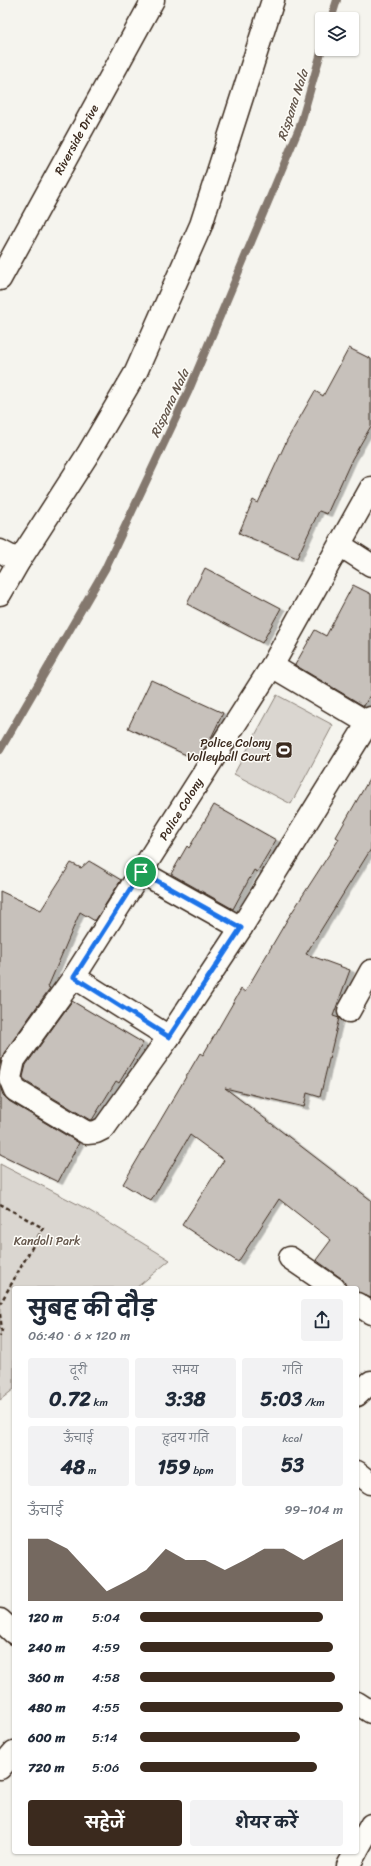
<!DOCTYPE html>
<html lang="hi">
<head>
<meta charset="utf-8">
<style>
	body { margin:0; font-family:Sriracha,"Playpen Sans Deva",sans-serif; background:#f2f2f3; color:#1f2937; height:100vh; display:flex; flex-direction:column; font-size:15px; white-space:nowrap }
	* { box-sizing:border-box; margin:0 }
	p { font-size:13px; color:#747a83 }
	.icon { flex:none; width:22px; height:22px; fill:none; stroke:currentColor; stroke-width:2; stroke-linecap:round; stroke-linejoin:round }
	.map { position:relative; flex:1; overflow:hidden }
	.panel { position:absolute; left:12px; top:1286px; width:347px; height:568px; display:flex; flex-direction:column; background:#fff; border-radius:4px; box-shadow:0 1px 3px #0004 }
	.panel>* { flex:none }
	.controls { position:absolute; left:315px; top:12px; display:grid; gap:8px }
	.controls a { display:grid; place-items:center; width:44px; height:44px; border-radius:4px; background:#fff; box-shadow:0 1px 3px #0004; font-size:20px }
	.pin { position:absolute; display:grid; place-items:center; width:34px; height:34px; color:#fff; margin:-17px; border:2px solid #fff; border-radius:50%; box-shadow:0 1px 4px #0007 }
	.round { display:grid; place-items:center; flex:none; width:42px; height:42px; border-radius:4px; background:#f2f2f3 }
	.head { display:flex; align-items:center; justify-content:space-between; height:68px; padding:0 16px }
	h1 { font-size:22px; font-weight:700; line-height:30px }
	.metrics { display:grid; grid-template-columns:repeat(3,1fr); gap:6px; height:68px; padding:4px 16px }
	.metrics div { display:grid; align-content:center; border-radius:4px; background:#f2f2f3; text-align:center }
	.metrics b { font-size:20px; font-weight:700 }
	.metrics small { font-size:11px; font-weight:400 }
	.metrics p { font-size:11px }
	.chart { height:112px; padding:8px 16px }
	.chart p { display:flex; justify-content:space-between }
	.chart svg { width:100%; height:72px; margin-top:4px; fill:#3b2a1e; opacity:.7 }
	.primary-button { display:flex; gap:8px; margin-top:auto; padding:8px 16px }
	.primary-button a { flex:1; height:46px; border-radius:4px; background:#3b2a1e; color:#fff; font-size:16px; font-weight:700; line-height:46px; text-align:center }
	.primary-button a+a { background:#f2f2f3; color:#1f2937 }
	ul { padding:0 16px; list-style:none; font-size:13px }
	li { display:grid; grid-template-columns:64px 48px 1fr; align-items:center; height:30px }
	li i { height:10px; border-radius:5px; background:#3b2a1e }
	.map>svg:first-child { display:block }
	.green { fill:#dad6d0; stroke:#8a8077 }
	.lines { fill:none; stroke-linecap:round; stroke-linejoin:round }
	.stream { stroke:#84786e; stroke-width:8 }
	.building { fill:#c7c1bb; stroke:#3b2a1e; filter:url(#shadow) }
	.minor-casing { stroke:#3b2a1e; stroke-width:25 }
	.path { stroke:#3b2a1e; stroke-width:2.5; stroke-dasharray:4 3; stroke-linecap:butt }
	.minor { stroke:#fdfcf7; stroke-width:22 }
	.route-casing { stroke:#fff; stroke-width:8 }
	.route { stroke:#1a73e8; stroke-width:5 }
	.labels { text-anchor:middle; stroke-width:3; stroke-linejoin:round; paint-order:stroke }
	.street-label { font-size:12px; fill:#3b2a1e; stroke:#fdfcf7 }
	.poi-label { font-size:12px; fill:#3b2a1e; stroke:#fdfcf7; text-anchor:end }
	.park-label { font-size:12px; fill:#63554a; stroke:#fdfcf7 }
	.water-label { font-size:13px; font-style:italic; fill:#65584d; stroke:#fdfcf7 }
</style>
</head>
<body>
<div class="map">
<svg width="371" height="1866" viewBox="0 0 371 1866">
	<defs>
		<filter id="shadow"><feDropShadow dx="4.5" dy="2.5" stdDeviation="0" flood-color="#0004"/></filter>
	</defs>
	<rect width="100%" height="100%" fill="#f5f4ee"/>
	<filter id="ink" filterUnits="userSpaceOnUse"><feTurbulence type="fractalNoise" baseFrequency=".025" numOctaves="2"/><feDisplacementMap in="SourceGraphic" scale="8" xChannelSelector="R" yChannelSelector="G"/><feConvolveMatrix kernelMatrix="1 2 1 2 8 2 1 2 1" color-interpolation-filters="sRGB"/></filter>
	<g filter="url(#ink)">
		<path class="green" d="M277,695l56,30 -42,79 -57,-30z
			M0,1164l85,44 85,52 -34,28h-122v101l-14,11z"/>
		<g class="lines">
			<path class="stream" d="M331,19l6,-19
				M0,750l105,-181 84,-179 111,-264 22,-77"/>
		</g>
		<path class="building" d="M349,348l22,11v67l-19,33 -25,55 -8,-3 -22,47 -58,-25 14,-33 5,3 29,-63 28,-49 8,5z
			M205,568l76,40 -19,35 -75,-39z
			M353,585l18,9v99l-7,13 -69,-41 20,-35 11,6z
			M151,680l72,33 -13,27 -13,20 -69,-32z
			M371,776v73l-65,105 44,16 -17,46 6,2 -19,79 -13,-4 -3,14 -79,-19 146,112v98l-14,-6v-4l-11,-2 -5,-8 -25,-18 15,-20 -52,-41 -41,63 -56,-37 42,-65 -34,-25 -39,66 -28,-17 77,-131 3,2 38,-66 4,3 42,-72 52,-81 -3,-2z
			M214,805l62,35 -19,32 -3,-2 -21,39 -62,-35 16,-28 2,2z
			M89,861l32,19 -26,41 -15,-9 -32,75 2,1 -46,65 -4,12v-174l41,19 30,-47 10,5z
			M72,1001l71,42 -24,40 -3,-2 -24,39h-2l-65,-39 -2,-4 3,-12z
			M0,1086l3,9 6,6 70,42 -21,39 -58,-28z"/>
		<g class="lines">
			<g class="minor-casing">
				<g id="minor">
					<path id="s1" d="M0,279l153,-279"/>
					<path d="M371,488l-99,178 -198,311 -60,83 -4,18 5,12 72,43 9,-1 8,-4 65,-91 72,-109 130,-210"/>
					<path d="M340,545l31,20"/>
					<path d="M0,551l19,10"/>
					<path d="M0,594l19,-33 69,-107 48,-82 65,-147 72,-225"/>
					<path d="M272,666l96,57"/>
					<path d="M141,872l100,56"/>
					<path d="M74,977l95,60"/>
					<path d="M349,1011l22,-40"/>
					<path d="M290,1258l44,30"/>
					<path d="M357,1304l14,9"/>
					<path d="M357,1395l14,-13"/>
					<path d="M357,1472l14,11"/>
					<path d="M0,1620l14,13"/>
					<path d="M357,1703l14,9"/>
					<path d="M0,1768l14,-16"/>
					<path d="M357,1850l14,-25"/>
					<path d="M348,1866l8,-14"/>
				</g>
			</g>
			<path class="path" d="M0,1204l43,24 -43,76
				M0,1314l2,16 -2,6"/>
			<use href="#minor" class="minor"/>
		</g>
	</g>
	<g class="lines" filter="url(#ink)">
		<g class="route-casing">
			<path id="route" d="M141,872l100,56 -72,109 -95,-60z"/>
		</g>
		<use href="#route" class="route"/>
	</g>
	<defs>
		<g id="stadium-square" transform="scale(0.9)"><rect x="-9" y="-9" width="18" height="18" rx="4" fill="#3b2a1e" stroke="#fdfcf7"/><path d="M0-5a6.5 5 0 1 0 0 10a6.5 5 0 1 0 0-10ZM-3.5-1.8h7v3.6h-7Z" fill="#fff"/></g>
	</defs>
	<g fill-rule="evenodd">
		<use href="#stadium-square" x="284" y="750"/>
	</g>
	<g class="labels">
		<g class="street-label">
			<text dy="4" stroke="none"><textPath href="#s1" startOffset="159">Riverside Drive</textPath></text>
			<text transform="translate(181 809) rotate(-58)" y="4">Police Colony</text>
		</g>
		<g class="poi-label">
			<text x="271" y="747">Police Colony<tspan x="271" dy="14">Volleyball Court</tspan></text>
		</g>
		<g class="park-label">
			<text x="47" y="1245">Kandoli Park</text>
		</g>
		<g class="water-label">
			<text transform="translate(292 105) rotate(-72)" y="5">Rispana Nala</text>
			<text transform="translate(169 403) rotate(-65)" y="5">Rispana Nala</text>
		</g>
	</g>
</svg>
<div class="controls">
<a><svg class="icon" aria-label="layers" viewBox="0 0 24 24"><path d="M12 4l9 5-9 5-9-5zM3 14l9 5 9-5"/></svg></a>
</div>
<div class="pin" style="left:141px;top:872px;background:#1e9e55"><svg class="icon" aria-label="arrive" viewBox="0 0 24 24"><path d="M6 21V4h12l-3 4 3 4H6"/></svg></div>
<section class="panel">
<div class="head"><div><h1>सुबह की दौड़</h1><p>06:40 · 6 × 120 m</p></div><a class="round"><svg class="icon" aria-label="share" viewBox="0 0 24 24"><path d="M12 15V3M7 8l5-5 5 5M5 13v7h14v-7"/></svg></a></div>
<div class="metrics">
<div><p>दूरी</p><b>0.72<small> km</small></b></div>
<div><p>समय</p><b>3:38</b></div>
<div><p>गति</p><b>5:03<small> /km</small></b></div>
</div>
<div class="metrics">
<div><p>ऊँचाई</p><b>48<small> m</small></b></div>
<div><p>हृदय गति</p><b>159<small> bpm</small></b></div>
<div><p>kcal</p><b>53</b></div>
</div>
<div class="chart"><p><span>ऊँचाई</span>99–104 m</p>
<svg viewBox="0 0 160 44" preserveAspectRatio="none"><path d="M0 44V6L10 6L20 12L30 25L40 38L50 32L60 25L70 12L80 19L90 19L100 25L110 19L120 12L130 12L140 19L150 12L160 6V44z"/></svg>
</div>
<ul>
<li><b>120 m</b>5:04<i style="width:90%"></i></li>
<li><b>240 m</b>4:59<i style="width:95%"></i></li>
<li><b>360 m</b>4:58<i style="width:96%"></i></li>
<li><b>480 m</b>4:55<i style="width:100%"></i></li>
<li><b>600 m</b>5:14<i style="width:79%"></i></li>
<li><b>720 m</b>5:06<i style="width:87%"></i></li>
</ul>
<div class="primary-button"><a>सहेजें</a><a>शेयर करें</a></div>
</section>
</div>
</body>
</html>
